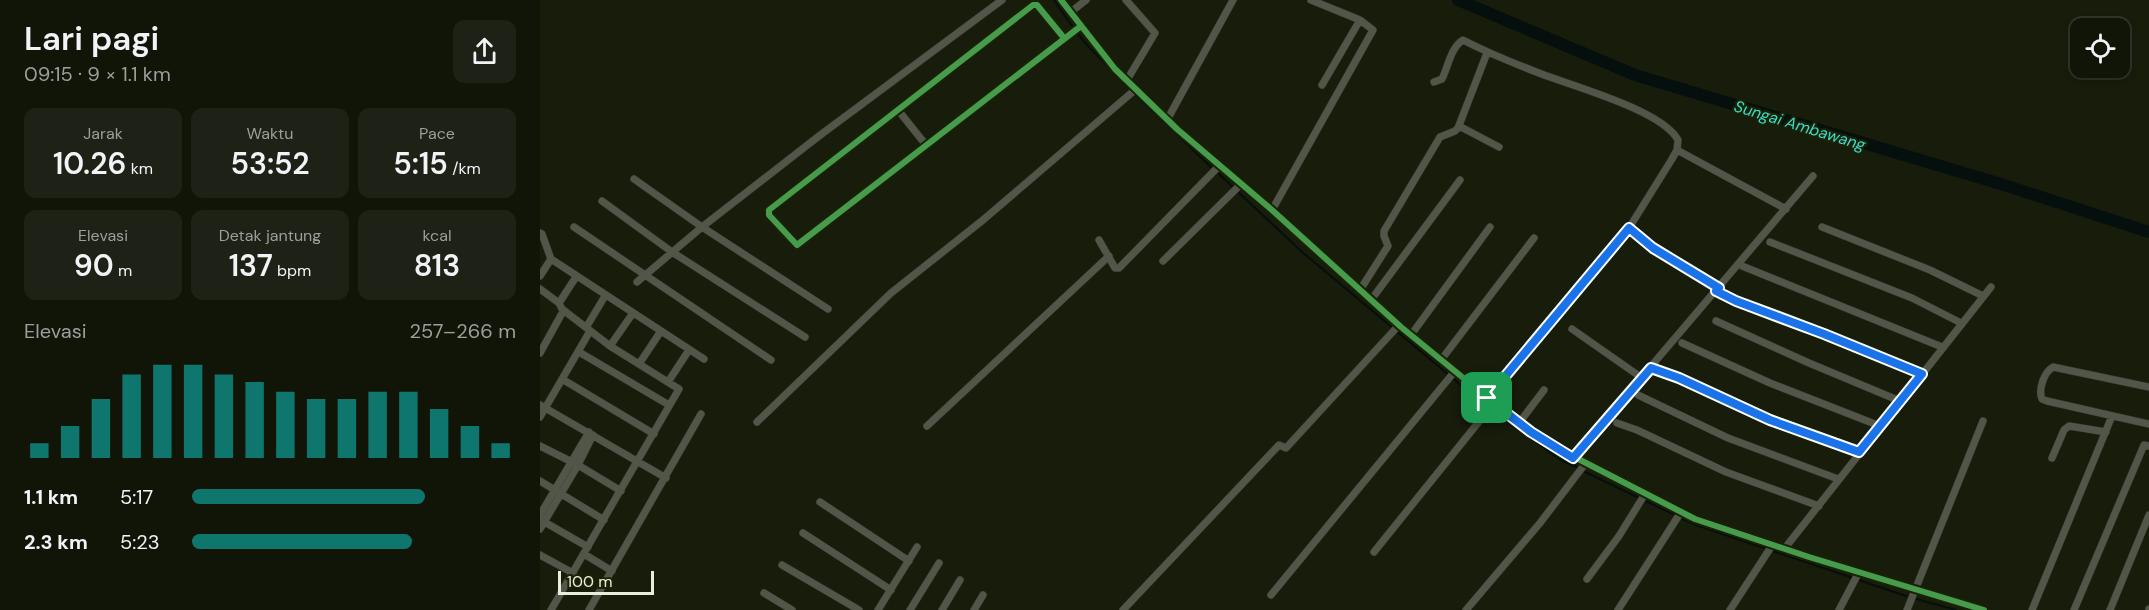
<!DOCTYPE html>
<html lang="id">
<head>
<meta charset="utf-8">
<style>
	body { margin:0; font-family:"DM Sans",sans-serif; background:#1e2216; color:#f1f3f6; height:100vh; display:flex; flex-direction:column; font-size:22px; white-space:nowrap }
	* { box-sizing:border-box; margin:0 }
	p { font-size:20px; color:#9c9f9c }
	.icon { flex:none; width:33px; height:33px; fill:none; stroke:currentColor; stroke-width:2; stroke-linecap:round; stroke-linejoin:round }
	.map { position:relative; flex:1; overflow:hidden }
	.side { display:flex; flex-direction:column; background:#111508; width:540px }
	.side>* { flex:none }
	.fabs { position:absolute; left:1530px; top:18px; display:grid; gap:12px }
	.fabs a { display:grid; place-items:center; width:60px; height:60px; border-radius:12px; background:#111508; box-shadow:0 3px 9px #0003,0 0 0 2px #303429; font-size:30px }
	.scale { position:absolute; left:18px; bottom:15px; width:96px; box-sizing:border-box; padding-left:6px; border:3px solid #e8eedc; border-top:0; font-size:16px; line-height:21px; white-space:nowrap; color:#e8eedc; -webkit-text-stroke:4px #1a2205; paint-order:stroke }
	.pin { position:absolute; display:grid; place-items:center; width:51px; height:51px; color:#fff; margin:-26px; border-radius:12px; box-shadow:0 3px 9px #0006 }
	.round { display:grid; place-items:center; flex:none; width:63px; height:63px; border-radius:12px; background:#1e2216 }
	.summary { display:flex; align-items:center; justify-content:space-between; height:102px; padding:0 24px }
	h1 { font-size:33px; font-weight:600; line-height:45px }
	.stats { display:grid; grid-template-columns:repeat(3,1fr); gap:9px; height:102px; padding:6px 24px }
	.stats div { display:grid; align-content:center; border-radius:12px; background:#1e2216; text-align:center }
	.stats b { font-size:30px; font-weight:600 }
	.stats small { font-size:16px; font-weight:400 }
	.stats p { font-size:16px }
	.chart { height:168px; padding:12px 24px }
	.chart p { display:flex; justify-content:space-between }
	.chart svg { width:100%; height:108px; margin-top:6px; stroke:#0f766e; stroke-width:6 }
	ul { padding:0 24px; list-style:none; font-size:20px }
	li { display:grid; grid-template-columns:96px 72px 1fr; align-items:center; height:45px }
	li i { height:15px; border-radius:8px; background:#0f766e }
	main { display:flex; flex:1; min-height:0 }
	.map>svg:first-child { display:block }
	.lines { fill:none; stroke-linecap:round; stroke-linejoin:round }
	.stream { stroke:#050f0d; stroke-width:2 }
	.river { stroke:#050f0d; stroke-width:12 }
	.minor-casing { stroke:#313429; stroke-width:8 }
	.minor { stroke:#525649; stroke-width:7 }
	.cycleway-casing { stroke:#1a2205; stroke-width:10 }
	.cycleway { stroke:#469c4c; stroke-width:6 }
	.route-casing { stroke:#fff; stroke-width:12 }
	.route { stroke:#1a73e8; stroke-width:8 }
	.labels { text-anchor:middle; stroke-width:4.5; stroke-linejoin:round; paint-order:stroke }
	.water-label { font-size:16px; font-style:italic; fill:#3bdbd0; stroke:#1a2205 }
</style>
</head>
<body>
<main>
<section class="side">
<div class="summary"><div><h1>Lari pagi</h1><p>09:15 · 9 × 1.1 km</p></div><a class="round"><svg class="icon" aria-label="share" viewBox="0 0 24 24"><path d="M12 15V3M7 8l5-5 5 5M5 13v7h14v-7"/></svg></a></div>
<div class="stats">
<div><p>Jarak</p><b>10.26<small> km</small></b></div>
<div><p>Waktu</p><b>53:52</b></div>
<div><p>Pace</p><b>5:15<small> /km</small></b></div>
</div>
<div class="stats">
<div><p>Elevasi</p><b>90<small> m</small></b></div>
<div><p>Detak jantung</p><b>137<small> bpm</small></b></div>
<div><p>kcal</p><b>813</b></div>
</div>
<div class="chart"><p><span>Elevasi</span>257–266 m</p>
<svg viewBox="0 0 160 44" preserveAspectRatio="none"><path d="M5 44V38M15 44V31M25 44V20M35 44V10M45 44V6M55 44V6M65 44V10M75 44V13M85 44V17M95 44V20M105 44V20M115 44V17M125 44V17M135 44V24M145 44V31M155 44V38"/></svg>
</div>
<ul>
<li><b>1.1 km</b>5:17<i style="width:72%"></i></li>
<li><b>2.3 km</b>5:23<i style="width:68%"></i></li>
</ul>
</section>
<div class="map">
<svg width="1609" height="610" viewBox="0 0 1609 610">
	<rect width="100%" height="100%" fill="#171c0b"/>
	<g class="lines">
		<path class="stream" d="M514,0l18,26
			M538,34l9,11 42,43
			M596,95l75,72
			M679,174l82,77 173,145 85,63 19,9
			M1043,471l92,44
			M1140,518l16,7 213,72 47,13"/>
		<path class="river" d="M918,0l177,75 366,109 148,48"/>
		<g class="minor-casing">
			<path id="minor" d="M521,0l54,69 62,60 95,81 129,117 110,90 42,29 142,73 114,38 175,53
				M586,0l29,33 -28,47
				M531,12l15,-12
				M524,38l-27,-33h-4l-264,205v5l28,30 284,-219
				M894,82l8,-3c6,-12 9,-32 21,-39 25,13 50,23 76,33 33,13 123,37 139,67l-1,10 -5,9 -43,69 -142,170
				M782,85l38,-65
				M358,110l28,35
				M627,120l66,-120
				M919,126l40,21
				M1137,150l109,59
				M94,179l68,48 126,82
				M62,201l70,51 133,85
				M732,210l101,-180 -13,-10 -49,-20
				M34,227l197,133
				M1282,227l108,43 53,26
				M1089,228l24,20 66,40
				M0,233l2,1 9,25 153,100
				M559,240l16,28h4l100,-102
				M1230,242l142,56 49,25
				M623,261l78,-77
				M1202,266l200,81
				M0,276l11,-17
				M97,282l65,-55 117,-91 183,-136
				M0,289l19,14 3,6 48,37 69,43 -128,221
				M820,290l28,-44 -4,-10v-5l56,-94 15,-6 3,-3 29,-75
				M1176,291l20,10 88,33 98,40
				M831,300l89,-120
				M19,303l17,-26
				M1176,321l93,42 91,38
				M47,326l18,-30
				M1032,329l70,49
				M871,335l79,-108
				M1142,343l88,40 110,43
				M70,346l23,-33
				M39,352l90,53
				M0,353l21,-38
				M901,360l93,-122
				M99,364l22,-33
				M1111,368l28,10 91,42 89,32
				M22,379l92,55
				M128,382l21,-32
				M1609,387l-96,-20c-9,5 -15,23 -11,32l5,2 102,23
				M1098,395l90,43 110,41
				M0,405l126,73
				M0,417l50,-86
				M217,422l134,-129 92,-73 153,-131
				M979,423l25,-33
				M1077,423l20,7 89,42 93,34
				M387,426l182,-170
				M0,446l38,19 43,26
				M1033,458l240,-282
				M1512,458l12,-28 5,-4 37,6
				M0,481l64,39
				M280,502l89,59
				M0,515l49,-83
				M1,520l47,27
				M0,529l38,-64 15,-30
				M263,533l88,57
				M1245,548l206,-261
				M834,552l120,-149
				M44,554l28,17
				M0,555l33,18
				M242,565l77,45
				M1047,579l32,-43 26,-42
				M224,593l28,17
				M731,595l184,-224
				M49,610l112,-196
				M338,610l39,-63
				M370,610l29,-47
				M402,610l18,-30
				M434,610l9,-15
				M583,610l156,-165 7,3 113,-123
				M926,610l74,-87 45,-59
				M1078,610l63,-98
				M1190,610l43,-66
				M1299,610l20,-38
				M1367,610l76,-189
				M1492,610l80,-194
				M1534,610l70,-165 5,1
				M1570,610l39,-95
				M1609,610v-1"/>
		</g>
		<use href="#minor" class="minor"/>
		<g class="cycleway-casing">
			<path id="cycleway" d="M521,0l54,69 62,60 95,81 129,117 110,90 42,29 142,73 114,38 175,53
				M524,38l-27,-33h-4l-264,205v5l28,30 284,-219"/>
		</g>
		<use href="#cycleway" class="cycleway"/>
	</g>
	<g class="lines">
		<g class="route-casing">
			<path id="route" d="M1089,228l24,20 66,40 -3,3 20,10 88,33 98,40 -63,78 -89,-32 -91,-42 -28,-10 -78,90 -42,-26 -44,-34z"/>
		</g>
		<use href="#route" class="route"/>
	</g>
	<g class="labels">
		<g class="water-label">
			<text transform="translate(1260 125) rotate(17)" y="6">Sungai Ambawang</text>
		</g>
	</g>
</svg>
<div class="fabs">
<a><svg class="icon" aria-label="locate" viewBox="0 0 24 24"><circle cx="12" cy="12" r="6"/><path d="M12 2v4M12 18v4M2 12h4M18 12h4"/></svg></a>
</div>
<div class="scale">100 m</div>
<div class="pin" style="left:947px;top:398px;background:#1e9e55"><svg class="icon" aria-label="arrive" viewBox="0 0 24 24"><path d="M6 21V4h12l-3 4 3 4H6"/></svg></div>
</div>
</main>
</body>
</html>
